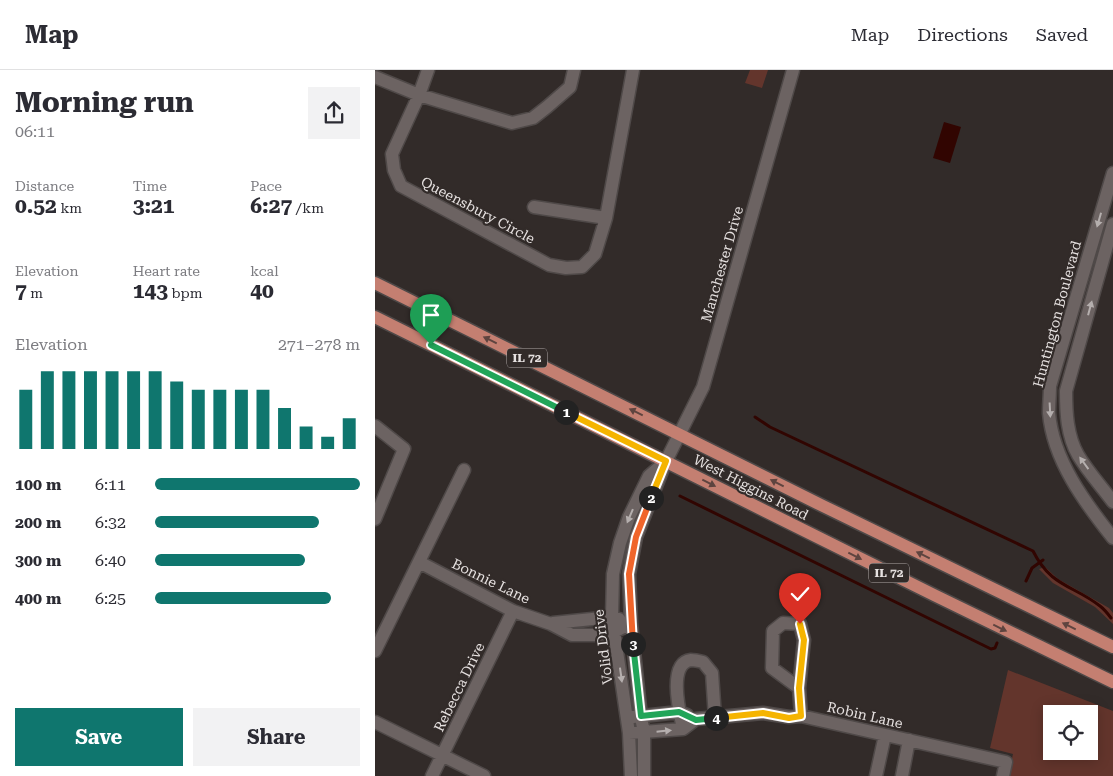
<!DOCTYPE html>
<html lang="en">
<head>
<meta charset="utf-8">
<style>
	body { margin:0; font-family:"Roboto Serif",serif; background:#f2f2f3; color:#2b2b33; height:100vh; display:flex; flex-direction:column; font-size:19px; white-space:nowrap }
	* { box-sizing:border-box; margin:0 }
	p { font-size:16px; color:#7c7c81 }
	.icon { flex:none; width:28px; height:28px; fill:none; stroke:currentColor; stroke-width:2; stroke-linecap:round; stroke-linejoin:round }
	.map { position:relative; flex:1; overflow:hidden }
	.side { display:flex; flex-direction:column; background:#fff; width:375px }
	.side>* { flex:none }
	.tools { position:absolute; left:668px; top:635px; display:grid; gap:10px }
	.tools a { display:grid; place-items:center; width:55px; height:55px; border-radius:0px; background:#fff; box-shadow:0 2px 12px #0003; font-size:25px }
	.pin { position:absolute; display:grid; place-items:center; width:42px; height:42px; color:#fff; margin:-51px -21px; border-radius:50% 50% 50% 0; rotate:-45deg; box-shadow:0 0 5px #0007 }
	.pin .icon { rotate:45deg }
	.km { position:absolute; width:25px; height:25px; margin:-12px; border-radius:50%; background:#222; color:#fff; font-size:14px; line-height:25px; text-align:center }
	.round { display:grid; place-items:center; flex:none; width:52px; height:52px; border-radius:0px; background:#f2f2f3 }
	.overview { display:flex; align-items:center; justify-content:space-between; height:85px; padding:0 15px }
	h1 { font-size:28px; font-weight:700; line-height:38px }
	.metrics { display:grid; grid-template-columns:repeat(3,1fr); gap:8px; height:85px; padding:5px 15px }
	.metrics div { display:grid; align-content:center }
	.metrics b { font-size:21px; font-weight:700 }
	.metrics small { font-size:14px; font-weight:400 }
	.metrics p { font-size:14px }
	.chart { height:140px; padding:10px 15px }
	.chart p { display:flex; justify-content:space-between }
	.chart svg { width:100%; height:90px; margin-top:5px; stroke:#0f766e; stroke-width:6 }
	.action { display:flex; gap:10px; margin-top:auto; padding:10px 15px }
	.action a { flex:1; height:58px; border-radius:0px; background:#0f766e; color:#fff; font-size:20px; font-weight:700; line-height:58px; text-align:center }
	.action a+a { background:#f2f2f3; color:#2b2b33 }
	ul { padding:0 15px; list-style:none; font-size:16px }
	li { display:grid; grid-template-columns:80px 60px 1fr; align-items:center; height:38px }
	li i { height:12px; border-radius:6px; background:#0f766e }
	header { display:flex; align-items:center; gap:30px; box-sizing:border-box; height:70px; padding:0 25px; background:#fff; border-bottom:1px solid #e1e1e2 }
	header strong { font-size:24px }
	nav { display:flex; gap:28px; margin-inline-start:auto; font-size:18px }
	main { display:flex; flex:1; min-height:0 }
	.map>svg:first-child { display:block }
	.green { fill:#63352c; fill-rule:evenodd }
	.water { fill:#310501 }
	.lines { fill:none; stroke-linecap:round; stroke-linejoin:round }
	.stream { stroke:#310501; stroke-width:3 }
	.minor-casing { stroke:#4f4948; stroke-width:15 }
	.major-casing { stroke:#4f4948; stroke-width:15 }
	.minor { stroke:#6c6362; stroke-width:12 }
	.major { stroke:#c47f71; stroke-width:12 }
	.oneway { fill:#b5afae }
	.oneway2 { fill:#5e443f }
	.split-1-casing { stroke:#fff; stroke-width:10 }
	.split-2-casing { stroke:#fff; stroke-width:10 }
	.split-3-casing { stroke:#fff; stroke-width:10 }
	.split-4-casing { stroke:#fff; stroke-width:10 }
	.split-5-casing { stroke:#fff; stroke-width:10 }
	.split-1 { stroke:#22a559; stroke-width:6 }
	.split-2 { stroke:#f5b400; stroke-width:6 }
	.split-3 { stroke:#f0652b; stroke-width:6 }
	.split-4 { stroke:#22a559; stroke-width:6 }
	.split-5 { stroke:#f5b400; stroke-width:6 }
	.labels { text-anchor:middle; stroke-width:4.5; stroke-linejoin:round; paint-order:stroke }
	.shield { fill:#322b29; stroke:#b0aaa9; stroke-width:1 }
	.shield-label { font-size:12px; font-weight:bold; fill:#e6e1e0 }
	.street-label { font-size:14px; fill:#e6e1e0; stroke:#322b29 }
</style>
</head>
<body>
<header>
<strong>Map</strong>
<nav><a>Map</a><a>Directions</a><a>Saved</a></nav>
</header>
<main>
<section class="side">
<div class="overview"><div><h1>Morning run</h1><p>06:11</p></div><a class="round"><svg class="icon" aria-label="share" viewBox="0 0 24 24"><path d="M12 15V3M7 8l5-5 5 5M5 13v7h14v-7"/></svg></a></div>
<div class="metrics">
<div><p>Distance</p><b>0.52<small> km</small></b></div>
<div><p>Time</p><b>3:21</b></div>
<div><p>Pace</p><b>6:27<small> /km</small></b></div>
</div>
<div class="metrics">
<div><p>Elevation</p><b>7<small> m</small></b></div>
<div><p>Heart rate</p><b>143<small> bpm</small></b></div>
<div><p>kcal</p><b>40</b></div>
</div>
<div class="chart"><p><span>Elevation</span>271–278 m</p>
<svg viewBox="0 0 160 44" preserveAspectRatio="none"><path d="M5 44V15M15 44V6M25 44V6M35 44V6M45 44V6M55 44V6M65 44V6M75 44V11M85 44V15M95 44V15M105 44V15M115 44V15M125 44V24M135 44V33M145 44V38M155 44V29"/></svg>
</div>
<ul>
<li><b>100 m</b>6:11<i style="width:100%"></i></li>
<li><b>200 m</b>6:32<i style="width:80%"></i></li>
<li><b>300 m</b>6:40<i style="width:73%"></i></li>
<li><b>400 m</b>6:25<i style="width:86%"></i></li>
</ul>
<div class="action"><a>Save</a><a>Share</a></div>
</section>
<div class="map">
<svg width="738" height="706" viewBox="0 0 738 706">
	<rect width="100%" height="100%" fill="#322b29"/>
	<path class="green" d="M375,0h18l-6,18 -17,-5z
		M670,497l13,12 51,29 4,5v11l-18,-17 -42,-24 -14,-14z
		M633,600l105,41v65h-105l5,-22 -23,-6zM676,644h38v37h-38z"/>
	<path class="water" d="M569,52l17,5 -11,36 -17,-5z"/>
	<g class="lines">
		<path class="stream" d="M380,347l15,10 263,124c18,36 40,34 67,55 4,3 8,8 11,12
			M305,426l311,153 4,-1 2,-5
			M651,511l6,-13 11,-8"/>
		<g class="minor-casing">
			<path id="minor" d="M53,0l-9,25 -27,59 2,16 7,16 148,79 17,3 16,-1 13,-13 11,-36 27,-148
				M0,7l44,18 93,28 21,-5 14,-11 23,-20 4,-17
				M738,103l-63,213c0,8 -1,18 -1,27 4,47 36,90 64,125
				M159,137l72,11
				M738,154l-47,167c0,21 1,45 12,64 10,17 24,32 35,47
				M0,356l29,23 -29,70
				M44,492l94,49 38,13 21,11h28l14,-3 17,-9
				M178,553l59,-6 7,2
				M0,581l89,-181
				M424,618l-27,-20 1,-37 10,-8 17,1 4,16 -5,48 2,28
				M258,647l46,-5 8,3
				M0,652l109,54
				M308,659c-3,-15 -16,-66 8,-69 3,0 8,1 12,2l9,11 3,45
				M254,663l54,-4 13,-10 67,-6 26,4 12,-1 205,46 -3,14
				M57,706l81,-165
				M256,706l-2,-43 -17,-116 1,-43 7,-31 9,-26 20,-41 15,-13
				M269,706v-43l-3,-16 -10,-94 -2,-49 7,-37 30,-76 37,-74 90,-317
				M501,706l9,-41
				M527,706l7,-36"/>
		</g>
		<g class="major-casing">
			<path id="major" d="M0,213l448,223 290,141
				M0,247l559,278 179,87"/>
		</g>
		<use href="#minor" class="minor"/>
		<use href="#major" class="major"/>
	</g>
	<defs><path id="oneway-solid" d="M-6-.8H1V-3.2L6.5 0L1 3.2V.8H-6Z" transform="scale(1.25)"/></defs>
	<g class="oneway">
		<use href="#oneway-solid" transform="translate(724 150) rotate(106)"/>
		<use href="#oneway-solid" transform="translate(715 238) rotate(-75)"/>
		<use href="#oneway-solid" transform="translate(675 340) rotate(87)"/>
		<use href="#oneway-solid" transform="translate(709 393) rotate(-126)"/>
		<use href="#oneway-solid" transform="translate(255 446) rotate(113)"/>
		<use href="#oneway-solid" transform="translate(246 605) rotate(82)"/>
		<use href="#oneway-solid" transform="translate(289 661) rotate(-6)"/>
	</g>
	<g class="oneway2">
		<use href="#oneway-solid" transform="translate(115 270) rotate(-154)"/>
		<use href="#oneway-solid" transform="translate(261 342) rotate(-154)"/>
		<use href="#oneway-solid" transform="translate(334 413) rotate(27)"/>
		<use href="#oneway-solid" transform="translate(402 413) rotate(-153)"/>
		<use href="#oneway-solid" transform="translate(548 485) rotate(-154)"/>
		<use href="#oneway-solid" transform="translate(480 486) rotate(27)"/>
		<use href="#oneway-solid" transform="translate(694 556) rotate(-154)"/>
		<use href="#oneway-solid" transform="translate(625 558) rotate(26)"/>
	</g>
	<g class="lines">
		<g class="split-1-casing">
			<path id="split-1" d="M56,275l135,67"/>
		</g>
		<g class="split-2-casing">
			<path id="split-2" d="M191,342l100,49 -15,37"/>
		</g>
		<g class="split-3-casing">
			<path id="split-3" d="M258,574l-4,-70 7,-37 15,-39"/>
		</g>
		<g class="split-4-casing">
			<path id="split-4" d="M258,574l8,72 38,-4 17,8 20,-2"/>
		</g>
		<g class="split-5-casing">
			<path id="split-5" d="M341,648l47,-5 26,5 12,-2 -2,-28 5,-48 -4,-16"/>
		</g>
		<use href="#split-1" class="split-1"/>
		<use href="#split-2" class="split-2"/>
		<use href="#split-3" class="split-3"/>
		<use href="#split-4" class="split-4"/>
		<use href="#split-5" class="split-5"/>
	</g>
	<g class="labels">
		<g class="shield">
			<rect x="132" y="278.5" width="40" height="19" rx="4"/>
			<rect x="494" y="493.5" width="40" height="19" rx="4"/>
		</g>
		<g class="shield-label">
			<text x="152" y="292">IL 72</text>
			<text x="514" y="507">IL 72</text>
		</g>
		<g class="street-label">
			<text transform="translate(103 140) rotate(28)" y="5">Queensbury Circle</text>
			<text transform="translate(347 194) rotate(-74)" y="5">Manchester Drive</text>
			<text transform="translate(682 244) rotate(-75)" y="5">Huntington Boulevard</text>
			<text transform="translate(376 417) rotate(27)" y="5">West Higgins Road</text>
			<text transform="translate(116 511) rotate(26)" y="5">Bonnie Lane</text>
			<text transform="translate(228 577) rotate(-97)" y="5">Volid Drive</text>
			<text transform="translate(84 617) rotate(-64)" y="5">Rebecca Drive</text>
			<text transform="translate(490 645) rotate(13)" y="5">Robin Lane</text>
		</g>
	</g>
</svg>
<div class="tools">
<a><svg class="icon" aria-label="locate" viewBox="0 0 24 24"><circle cx="12" cy="12" r="6"/><path d="M12 2v4M12 18v4M2 12h4M18 12h4"/></svg></a>
</div>
<div class="pin" style="left:56px;top:275px;background:#1e9e55"><svg class="icon" aria-label="arrive" viewBox="0 0 24 24"><path d="M6 21V4h12l-3 4 3 4H6"/></svg></div>
<div class="pin" style="left:425px;top:554px;background:#d93025"><svg class="icon" aria-label="check" viewBox="0 0 24 24"><path d="M5 12l5 5 9-10"/></svg></div>
<b class="km" style="left:191px;top:342px">1</b>
<b class="km" style="left:276px;top:428px">2</b>
<b class="km" style="left:258px;top:574px">3</b>
<b class="km" style="left:341px;top:648px">4</b>
</div>
</main>
</body>
</html>
